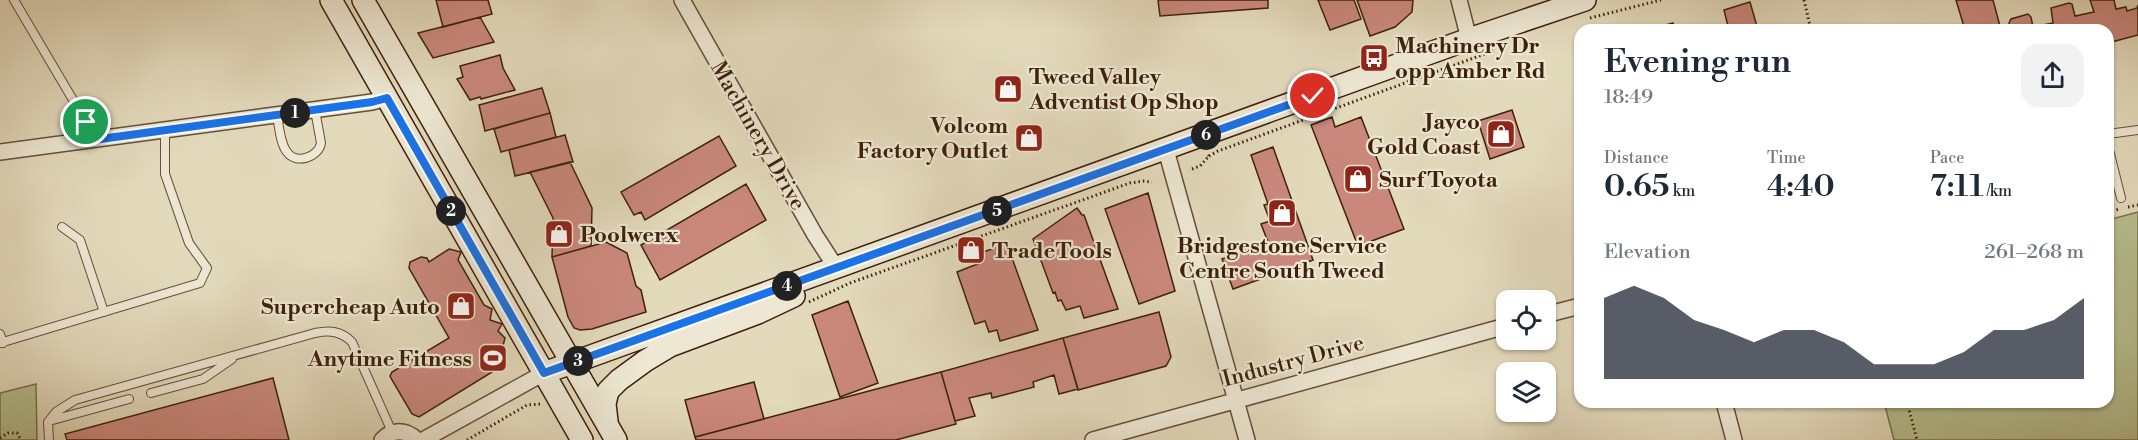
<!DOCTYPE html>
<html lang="en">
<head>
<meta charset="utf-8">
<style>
	body { margin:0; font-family:"Libre Bodoni",serif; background:#f2f2f3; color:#1f2937; height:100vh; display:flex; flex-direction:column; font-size:22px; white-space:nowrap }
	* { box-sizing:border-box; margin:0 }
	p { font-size:20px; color:#747a83 }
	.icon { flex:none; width:33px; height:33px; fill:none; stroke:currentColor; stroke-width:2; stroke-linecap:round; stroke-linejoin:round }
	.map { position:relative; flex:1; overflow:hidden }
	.panel { position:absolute; left:1574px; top:24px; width:540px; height:384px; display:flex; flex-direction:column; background:#fff; border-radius:18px; box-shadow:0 2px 4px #0004 }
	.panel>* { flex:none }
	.controls { position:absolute; left:1496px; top:290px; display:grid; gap:12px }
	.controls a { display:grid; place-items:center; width:60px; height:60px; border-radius:12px; background:#fff; box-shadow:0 2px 4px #0004; font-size:30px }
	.pin { position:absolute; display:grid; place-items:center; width:51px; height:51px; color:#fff; margin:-26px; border:3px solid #fff; border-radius:50%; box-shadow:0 2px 6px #0007 }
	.km { position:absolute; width:30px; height:30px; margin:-15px; border-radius:50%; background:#222; color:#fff; font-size:16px; line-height:30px; text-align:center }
	.round { display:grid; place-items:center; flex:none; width:63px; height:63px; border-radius:18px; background:#f2f2f3 }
	.headline { display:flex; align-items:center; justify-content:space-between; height:102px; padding:0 30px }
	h1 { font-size:33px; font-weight:600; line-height:45px }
	.stats { display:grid; grid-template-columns:repeat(3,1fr); gap:9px; height:102px; padding:6px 30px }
	.stats div { display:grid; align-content:center }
	.stats b { font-size:30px; font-weight:600 }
	.stats small { font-size:16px; font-weight:400 }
	.stats p { font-size:16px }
	.chart { height:168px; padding:12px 30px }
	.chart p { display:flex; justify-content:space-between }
	.chart svg { width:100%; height:108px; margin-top:6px; fill:#111827; opacity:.7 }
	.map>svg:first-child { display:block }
	.green { fill:#b6bf8f; stroke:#7a704d; stroke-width:1.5 }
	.building { fill:#ca887d; stroke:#3e210b; stroke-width:1.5 }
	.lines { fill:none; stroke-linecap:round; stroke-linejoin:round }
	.lane-casing { stroke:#674f37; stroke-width:10 }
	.street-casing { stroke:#674f37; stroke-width:18 }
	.secondary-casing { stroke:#3e210b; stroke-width:24 }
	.path { stroke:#3e210b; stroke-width:3; stroke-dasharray:1.5 3; stroke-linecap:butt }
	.lane { stroke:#ede7d3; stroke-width:8 }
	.street { stroke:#ede7d3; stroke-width:15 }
	.secondary { stroke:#ede7d3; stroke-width:21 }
	.route-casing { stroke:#fff; stroke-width:12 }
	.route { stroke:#1a73e8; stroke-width:8 }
	.labels { text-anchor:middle; stroke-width:4.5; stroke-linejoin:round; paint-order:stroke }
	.poi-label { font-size:22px; font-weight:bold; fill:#3e210b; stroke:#ede7d3; text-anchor:start }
	.street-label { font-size:22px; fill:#3e210b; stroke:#ede7d3 }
</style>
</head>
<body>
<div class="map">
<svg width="2138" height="440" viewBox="0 0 2138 440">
	<rect width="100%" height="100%" fill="#e3dabc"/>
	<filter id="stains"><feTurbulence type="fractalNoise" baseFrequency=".00333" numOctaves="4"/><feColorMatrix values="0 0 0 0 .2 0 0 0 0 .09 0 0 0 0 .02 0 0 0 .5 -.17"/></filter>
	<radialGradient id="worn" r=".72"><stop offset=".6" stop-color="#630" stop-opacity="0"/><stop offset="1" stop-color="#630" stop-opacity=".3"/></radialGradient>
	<path class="green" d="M2138,212v228h-244l-10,-38h224v-182z
		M36,384l1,56h-37v-47z"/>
	<path class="building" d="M436,0h52l4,14 -49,13z
		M1158,0h110v8l-108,8z
		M1318,0h36l7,19 -31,11z
		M1357,0h56l-1,12 -17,15 -25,9z
		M1956,0h37l8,30h-36z
		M2090,0h24l2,9 10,-2 1,4 10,-3 1,-3v30l-30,8v-13h-97l-2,-7 2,-4 17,-5 3,3 2,10 20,-4 -2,-15 18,-5 3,1 3,12 19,-4z
		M1750,2l8,28h-29l-5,-20z
		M480,17l14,25 -61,16 -15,-25z
		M1673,23l2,7h-27z
		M500,55l3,13 12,22 -34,9 -1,-2 -10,3 -13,-21 6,-2 -3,-11z
		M542,88l8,25 -65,18 -6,-26z
		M1512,110l12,37 -34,12 -12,-38z
		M550,113l6,24 -55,15 -7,-23z
		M1332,117l3,10 26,-10 43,112 -46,17 -47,-121z
		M565,135l8,27 -58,14 -6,-26z
		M719,136l17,30 -91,54 -4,-8 -7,3 -13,-23z
		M1273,147l40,113 -80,29 -11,-30 46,-17 -7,-18 9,-3 -6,-16 4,-1 -17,-49z
		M570,162l22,46 -1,38 -39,11 1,-39 -23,-46z
		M746,184l20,36 -106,60 -19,-35z
		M1148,193l27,98 -36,13 -34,-95z
		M1077,208l5,7h2l34,94 -34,9 -4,-12 -14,4 -5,-10 -3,1 -3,-9 -2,1 -20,-54z
		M606,242l21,11 9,33 5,4 5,22 -54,17 -12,1 -6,-2 -6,-11 -16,-60z
		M1007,244l31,86 -38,11 -3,-11 -8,2 -4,-11 -10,3 -18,-52 23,-9 -3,-9z
		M449,249l12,3 -3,8 26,45 8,4 -2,11 12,4 -4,7 7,7 -8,31 -78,48 -7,-3 -20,-34 -2,-4 2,-4 57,-34 -40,-70 1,-6 11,-5 6,1 2,4z
		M848,301l30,82 -38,14 -28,-82z
		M1159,312l12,45 -5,9 -88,24 -15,-52z
		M1063,338l15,51 -19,5 -5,-19 -21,7 1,5 -42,11 -1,-5 -22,5 6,18 -20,5 -14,-49z
		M941,372l15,52 -60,16h-200l-1,-3z
		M273,378l16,62h-222l-2,-6z
		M754,382l10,37 -69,18 -10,-37z"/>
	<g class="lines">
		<g class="lane-casing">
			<path id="lane" d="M14,0l72,122 7,18
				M277,115c2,11 3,28 10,37 9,13 32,5 34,-9l-6,-33
				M2108,134l30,-4
				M2108,146l13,52
				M62,227l18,13 24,72
				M0,334l3,9
				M0,343l200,-60 7,-15 -18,-25 -24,-69v-44
				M151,393l52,-14 29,-20
				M49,421l80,-22
				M49,440l-1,-18 8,-10 19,-12 240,-67c15,-3 26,-2 37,9l40,90"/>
		</g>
		<g class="street-casing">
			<path id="street" d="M682,0l133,235 22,34
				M1459,0l10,39
				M1166,150l81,290
				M0,152l372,-50 15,-4
				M1545,315l35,-9
				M1724,402l10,38
				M382,440c10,-11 24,-11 35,0
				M423,440l121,-67
				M1093,440l413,-114"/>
		</g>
		<g class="secondary-casing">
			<path id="secondary" d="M331,0l251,440
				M363,0l253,440
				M544,373l925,-334 116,-39
				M607,421l-2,-17 3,-13 11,-11 26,-19 25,-15 88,-33 36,-17"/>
		</g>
		<path class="path" d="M1804,0l7,30
			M1590,18l71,-18
			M1209,156l9,-5 275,-100
			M1192,169l8,-3 9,-10 -1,-1
			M2128,207l10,-2
			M2108,213l11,-4
			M809,302l41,-19 280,-100 13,-2 9,1
			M1907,402l10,38
			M0,438l8,-5h9l4,7
			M467,440l60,-35 14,-1"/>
		<use href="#lane" class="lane"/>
		<use href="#street" class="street"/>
		<use href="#secondary" class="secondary"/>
	</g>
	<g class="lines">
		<g class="route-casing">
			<path id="route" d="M86,122l7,18 279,-38 15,-4 157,275 769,-277"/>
		</g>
		<use href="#route" class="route"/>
	</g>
	<defs>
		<g id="bus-square" transform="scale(1.5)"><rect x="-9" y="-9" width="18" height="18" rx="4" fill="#8f2418" stroke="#ede7d3"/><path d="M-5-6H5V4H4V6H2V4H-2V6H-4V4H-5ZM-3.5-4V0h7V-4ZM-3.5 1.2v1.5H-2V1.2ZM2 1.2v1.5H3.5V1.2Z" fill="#fff"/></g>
		<g id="shop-square" transform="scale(1.5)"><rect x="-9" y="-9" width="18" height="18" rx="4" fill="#8f2418" stroke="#ede7d3"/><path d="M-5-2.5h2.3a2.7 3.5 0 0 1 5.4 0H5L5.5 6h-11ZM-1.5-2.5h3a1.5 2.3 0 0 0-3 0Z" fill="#fff"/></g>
		<g id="stadium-square" transform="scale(1.5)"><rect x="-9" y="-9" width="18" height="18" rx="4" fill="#8f2418" stroke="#ede7d3"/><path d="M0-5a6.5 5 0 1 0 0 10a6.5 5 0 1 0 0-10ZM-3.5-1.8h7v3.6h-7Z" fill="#fff"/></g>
	</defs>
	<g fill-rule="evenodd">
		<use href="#bus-square" x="1374" y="58"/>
		<use href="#shop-square" x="1008" y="89"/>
		<use href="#shop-square" x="1501" y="134"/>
		<use href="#shop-square" x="1029" y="138"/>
		<use href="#shop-square" x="1358" y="179"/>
		<use href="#shop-square" x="1282" y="213"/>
		<use href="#shop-square" x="559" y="234"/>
		<use href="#shop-square" x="971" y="250"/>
		<use href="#shop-square" x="461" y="306"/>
		<use href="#stadium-square" x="493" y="358"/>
	</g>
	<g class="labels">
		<g class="poi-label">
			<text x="1395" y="53">Machinery Dr<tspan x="1395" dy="25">opp Amber Rd</tspan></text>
			<text x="1029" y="84">Tweed Valley<tspan x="1029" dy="25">Adventist Op Shop</tspan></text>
			<text x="1480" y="129" text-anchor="end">Jayco<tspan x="1480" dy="25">Gold Coast</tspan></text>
			<text x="1008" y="133" text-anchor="end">Volcom<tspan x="1008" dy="25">Factory Outlet</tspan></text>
			<text x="1379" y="187">Surf Toyota</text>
			<text x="580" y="242">Poolwerx</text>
			<text x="1282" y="253" text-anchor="middle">Bridgestone Service<tspan x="1282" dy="25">Centre South Tweed</tspan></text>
			<text x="992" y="258">TradeTools</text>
			<text x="440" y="314" text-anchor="end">Supercheap Auto</text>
			<text x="472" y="366" text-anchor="end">Anytime Fitness</text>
		</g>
		<g class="street-label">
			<text transform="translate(759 135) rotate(60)" y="8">Machinery Drive</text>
			<text transform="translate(1293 360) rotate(-15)" y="8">Industry Drive</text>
		</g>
	</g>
	<rect width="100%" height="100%" filter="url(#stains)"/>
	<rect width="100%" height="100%" fill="url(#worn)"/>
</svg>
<div class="controls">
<a><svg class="icon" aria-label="locate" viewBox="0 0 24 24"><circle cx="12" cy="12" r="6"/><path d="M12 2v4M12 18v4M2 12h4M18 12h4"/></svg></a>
<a><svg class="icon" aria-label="layers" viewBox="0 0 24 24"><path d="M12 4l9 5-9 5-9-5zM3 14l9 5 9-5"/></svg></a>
</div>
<div class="pin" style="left:86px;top:122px;background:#1e9e55"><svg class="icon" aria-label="arrive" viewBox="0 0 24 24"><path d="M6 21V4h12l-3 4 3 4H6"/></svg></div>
<div class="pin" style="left:1313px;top:96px;background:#d93025"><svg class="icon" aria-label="check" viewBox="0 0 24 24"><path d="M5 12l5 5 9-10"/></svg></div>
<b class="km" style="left:295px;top:113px">1</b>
<b class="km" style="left:451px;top:211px">2</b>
<b class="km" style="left:578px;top:361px">3</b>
<b class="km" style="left:787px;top:286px">4</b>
<b class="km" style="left:997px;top:211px">5</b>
<b class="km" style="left:1206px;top:135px">6</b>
<section class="panel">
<div class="headline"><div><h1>Evening run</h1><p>18:49</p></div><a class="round"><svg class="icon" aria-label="share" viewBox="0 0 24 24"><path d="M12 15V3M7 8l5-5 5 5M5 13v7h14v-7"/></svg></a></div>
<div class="stats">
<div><p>Distance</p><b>0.65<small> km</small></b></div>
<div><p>Time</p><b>4:40</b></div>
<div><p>Pace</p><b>7:11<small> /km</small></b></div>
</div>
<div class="chart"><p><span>Elevation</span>261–268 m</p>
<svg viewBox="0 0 160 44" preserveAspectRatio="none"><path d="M0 44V11L10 6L20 11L30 20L40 24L50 29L60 24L70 24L80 29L90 38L100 38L110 38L120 33L130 24L140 24L150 20L160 11V44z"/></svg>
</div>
</section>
</div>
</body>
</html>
